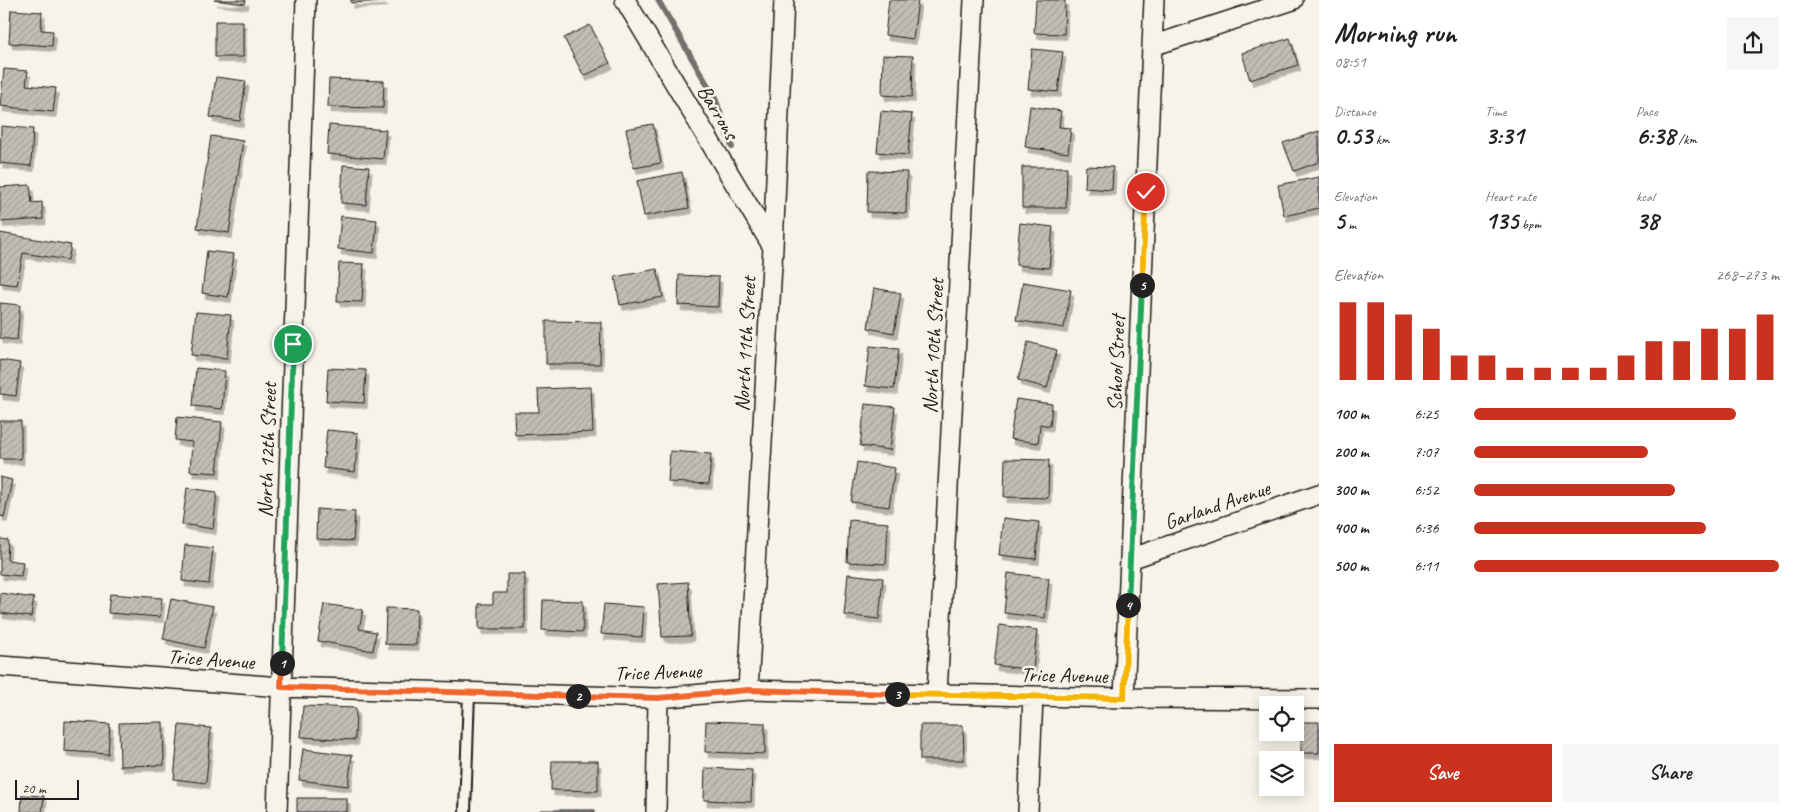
<!DOCTYPE html>
<html lang="en">
<head>
<meta charset="utf-8">
<style>
	body { margin:0; font-family:Caveat,sans-serif; background:#f6f6f6; color:#202124; height:100vh; display:flex; flex-direction:column; font-size:19px; white-space:nowrap }
	* { box-sizing:border-box; margin:0 }
	p { font-size:16px; color:#757577 }
	.icon { flex:none; width:28px; height:28px; fill:none; stroke:currentColor; stroke-width:2; stroke-linecap:round; stroke-linejoin:round }
	.map { position:relative; flex:1; overflow:hidden }
	.side { display:flex; flex-direction:column; background:#fff; width:475px }
	.side>* { flex:none }
	.tools { position:absolute; left:1259px; top:696px; display:grid; gap:10px }
	.tools a { display:grid; place-items:center; width:45px; height:45px; border-radius:0px; background:#fff; box-shadow:0 2px 12px #0003; font-size:25px }
	.scale { position:absolute; left:15px; bottom:12px; width:64px; box-sizing:border-box; padding-left:5px; border:2px solid #1c1c1c; border-top:0; font-size:14px; line-height:18px; white-space:nowrap; color:#1c1c1c; -webkit-text-stroke:4px #f7f3e8; paint-order:stroke }
	.pin { position:absolute; display:grid; place-items:center; width:42px; height:42px; color:#fff; margin:-21px; border:2px solid #fff; border-radius:50%; box-shadow:0 1px 5px #0007 }
	.km { position:absolute; width:25px; height:25px; margin:-12px; border-radius:50%; background:#222; color:#fff; font-size:14px; line-height:25px; text-align:center }
	.round { display:grid; place-items:center; flex:none; width:52px; height:52px; border-radius:0px; background:#f6f6f6 }
	.headline { display:flex; align-items:center; justify-content:space-between; height:85px; padding:0 15px }
	h1 { font-size:28px; font-weight:700; line-height:38px }
	.stats { display:grid; grid-template-columns:repeat(3,1fr); gap:8px; height:85px; padding:5px 15px }
	.stats div { display:grid; align-content:center }
	.stats b { font-size:25px; font-weight:700 }
	.stats small { font-size:14px; font-weight:400 }
	.stats p { font-size:14px }
	.chart { height:140px; padding:10px 15px }
	.chart p { display:flex; justify-content:space-between }
	.chart svg { width:100%; height:90px; margin-top:5px; stroke:#c8321e; stroke-width:6 }
	.button { display:flex; gap:10px; margin-top:auto; padding:10px 15px }
	.button a { flex:1; height:58px; border-radius:0px; background:#c8321e; color:#fff; font-size:20px; font-weight:700; line-height:58px; text-align:center }
	.button a+a { background:#f6f6f6; color:#202124 }
	ul { padding:0 15px; list-style:none; font-size:16px }
	li { display:grid; grid-template-columns:80px 60px 1fr; align-items:center; height:38px }
	li i { height:12px; border-radius:6px; background:#c8321e }
	main { display:flex; flex:1; min-height:0 }
	.map>svg:first-child { display:block }
	.lines { fill:none; stroke-linecap:round; stroke-linejoin:round }
	.stream { stroke:#72716c; stroke-width:6 }
	.building { fill:url(#building-hatch); stroke:#1c1c1c; filter:url(#shadow) }
	.service-casing { stroke:#1c1c1c; stroke-width:14 }
	.minor-casing { stroke:#1c1c1c; stroke-width:22 }
	.service { stroke:#f7f3e8; stroke-width:10 }
	.minor { stroke:#f7f3e8; stroke-width:19 }
	.split-1-casing { stroke:#fff; stroke-width:10 }
	.split-2-casing { stroke:#fff; stroke-width:10 }
	.split-3-casing { stroke:#fff; stroke-width:10 }
	.split-4-casing { stroke:#fff; stroke-width:10 }
	.split-5-casing { stroke:#fff; stroke-width:10 }
	.split-6-casing { stroke:#fff; stroke-width:10 }
	.split-1 { stroke:#22a559; stroke-width:6 }
	.split-2 { stroke:#f0652b; stroke-width:6 }
	.split-3 { stroke:#f0652b; stroke-width:6 }
	.split-4 { stroke:#f5b400; stroke-width:6 }
	.split-5 { stroke:#22a559; stroke-width:6 }
	.split-6 { stroke:#f5b400; stroke-width:6 }
	.labels { text-anchor:middle; stroke-width:5; stroke-linejoin:round; paint-order:stroke }
	.street-label { font-size:21px; fill:#1c1c1c; stroke:#f7f3e8 }
</style>
</head>
<body>
<main>
<div class="map">
<svg width="1319" height="812" viewBox="0 0 1319 812">
	<defs>
		<pattern id="building-hatch" width="6" height="6" patternUnits="userSpaceOnUse" patternTransform="scale(1.25)"><rect width="6" height="6" fill="#c0beb5"/><path d="M-1 1l2-2M0 6l6-6M5 7l2-2" fill="none" stroke="#a4a39b"/></pattern>
		<filter id="shadow"><feDropShadow dx="3" dy="5.5" stdDeviation="0" flood-color="#0004"/></filter>
	</defs>
	<rect width="100%" height="100%" fill="#f7f3e8"/>
	<filter id="ink" filterUnits="userSpaceOnUse"><feTurbulence type="fractalNoise" baseFrequency=".02" numOctaves="2"/><feDisplacementMap in="SourceGraphic" scale="10" xChannelSelector="R" yChannelSelector="G"/><feConvolveMatrix kernelMatrix="1 2 1 2 8 2 1 2 1" color-interpolation-filters="sRGB"/></filter>
	<g filter="url(#ink)">
		<g class="lines">
			<path class="stream" d="M658,0l57,98 17,49"/>
		</g>
		<path class="building" d="M214,0h32l-1,4z
			M351,0h34v1l-34,2z
			M889,0h29l-5,39 -28,-4z
			M1036,0h29l-1,34 -30,-1z
			M11,10l31,2 -1,18 12,1 -1,15 -43,-3z
			M215,21h28v36h-28z
			M590,25l20,38 -26,13 -20,-38z
			M1290,38l8,27 -48,15 -8,-27z
			M1032,49l31,3 -5,40 -30,-3z
			M883,55l30,1 -1,41 -30,-2z
			M4,69l24,2 -2,14 30,3 -3,24 -53,-6z
			M216,77l30,4 -6,40 -30,-4z
			M329,79l55,2 -1,27 -55,-1z
			M1030,106l31,5 -2,16 12,1 -3,25 -43,-6z
			M881,111l31,3 -4,41 -31,-3z
			M653,124l8,39 -27,5 -8,-39z
			M329,125l57,5 -3,29 -56,-5z
			M1,126l32,3 -2,37 -31,-3z
			M1319,131v31l-25,9 -11,-28z
			M211,136l32,5 -14,92 -32,-5z
			M343,165l26,2 -3,38 -25,-2z
			M1086,166l27,1 -1,23 -27,-2z
			M1022,167h45l-1,41h-44z
			M868,171l39,1 -1,41 -39,-1z
			M682,172l7,36 -45,8 -7,-35z
			M1319,177v31l-35,8 -6,-31z
			M30,185l2,18 10,-1 1,17 -43,3v-35z
			M341,216l36,4 -3,33 -36,-4z
			M1020,223l33,4 -4,41 -33,-3z
			M0,233l71,12 -3,15 -45,-7 -6,32 -17,-2z
			M207,251l27,3 -6,43 -26,-4z
			M339,263l25,1 -2,38 -25,-1z
			M657,269l6,28 -43,8 -5,-28z
			M679,275l40,2 -1,30 -40,-2z
			M1023,282l48,8 -7,38 -48,-8z
			M874,288l27,5 -7,40 -26,-5z
			M0,303l20,2 -3,35 -17,-2z
			M196,312l35,3 -4,43 -36,-3z
			M546,321l55,1 -1,42h-54z
			M1028,342l29,8 -10,38 -29,-8z
			M870,346l29,3 -5,40 -29,-3z
			M0,360l20,3 -4,33 -16,-2z
			M196,368l29,3 -3,38 -29,-3z
			M328,368l38,2 -2,33 -38,-2z
			M591,387l2,45 -78,3 -1,-23h25l-1,-23z
			M1016,399l36,5 -2,22 -10,-2 -2,19 -28,-4z
			M865,404l30,3 -5,43 -30,-4z
			M177,417l45,5 -5,51 -27,-2 2,-29 -17,-2z
			M0,421h21v38h-21z
			M327,430l31,3 -3,39 -32,-4z
			M670,451l41,3 -2,30 -41,-2z
			M1005,459l44,1 -1,38 -44,-1z
			M857,462l38,6 -6,39 -38,-5z
			M0,477l12,3 -8,37 -4,-1z
			M187,488l30,4 -4,37 -31,-5z
			M317,509l38,3 -2,29 -37,-2z
			M1003,518l36,4 -3,37 -37,-4z
			M849,520l39,3 -2,41 -39,-2z
			M0,539l8,1 -1,20 16,2 -2,14 -21,-2z
			M185,545l28,3 -4,36 -27,-3z
			M1008,573l41,5 -4,40 -41,-5z
			M507,574h18v55h-46v-25h14v-11h14z
			M848,574l35,4 -4,41 -35,-4z
			M688,582l3,54 -29,1 -4,-53z
			M0,593l34,5 -3,19 -31,-4z
			M110,594l52,4 -2,19 -52,-4z
			M171,599l42,8 -9,41 -41,-9z
			M543,600l40,1v31l-41,-2z
			M324,604l39,6 -4,19 17,3 -3,19 -55,-10z
			M604,604l40,3 -2,30 -41,-3z
			M386,608l31,1 -1,36 -31,-1z
			M999,625l38,5 -4,40 -39,-5z
			M303,706l53,2 -1,32 -54,-3z
			M65,721l45,3 -2,30 -44,-3z
			M706,721l59,2v31l-60,-2z
			M163,722l1,43 -44,1 -1,-43z
			M1301,722h18v31h-18z
			M179,725l32,3 -5,55 -32,-4z
			M920,725h43l1,35h-44z
			M303,749l49,6 -4,31 -49,-6z
			M552,761h46v30l-47,-1z
			M705,768l47,2 -1,32 -47,-2z
			M22,795l22,1 -2,16h-21z
			M297,798h50v14h-50z
			M540,810h55v2h-55z"/>
		<g class="lines">
			<g class="service-casing">
				<path id="service" d="M465,812l4,-120"/>
			</g>
			<g class="minor-casing">
				<path id="minor" d="M625,0l148,247
					M1152,46l141,-46
					M1130,559l189,-65
					M0,666l281,21 377,11 90,-8 376,8 195,1
					M748,690l25,-443 11,-247
					M937,694l37,-694
					M1124,698l30,-698
					M277,812l29,-812
					M656,812l2,-114
					M1028,812l5,-115"/>
			</g>
			<use href="#service" class="service"/>
			<use href="#minor" class="minor"/>
		</g>
	</g>
	<g class="lines" filter="url(#ink)">
		<g class="split-1-casing">
			<path id="split-1" d="M282,663l11,-319"/>
		</g>
		<g class="split-2-casing">
			<path id="split-2" d="M282,663l-1,24 297,9"/>
		</g>
		<g class="split-3-casing">
			<path id="split-3" d="M578,696l80,2 90,-8 149,4"/>
		</g>
		<g class="split-4-casing">
			<path id="split-4" d="M897,694l227,4 4,-93"/>
		</g>
		<g class="split-5-casing">
			<path id="split-5" d="M1128,605l14,-320"/>
		</g>
		<g class="split-6-casing">
			<path id="split-6" d="M1142,285l4,-93"/>
		</g>
		<use href="#split-1" class="split-1"/>
		<use href="#split-2" class="split-2"/>
		<use href="#split-3" class="split-3"/>
		<use href="#split-4" class="split-4"/>
		<use href="#split-5" class="split-5"/>
		<use href="#split-6" class="split-6"/>
	</g>
	<g class="labels">
		<g class="street-label">
			<text transform="translate(718 112) rotate(59)" y="7">Barrons</text>
			<text transform="translate(745 344) rotate(-87)" y="7">North 11th Street</text>
			<text transform="translate(933 346) rotate(-87)" y="7">North 10th Street</text>
			<text transform="translate(1116 363) rotate(-88)" y="7">School Street</text>
			<text transform="translate(267 450) rotate(-88)" y="7">North 12th Street</text>
			<text transform="translate(1217 505) rotate(-19)" y="7">Garland Avenue</text>
			<text transform="translate(211 659) rotate(4)" y="7">Trice Avenue</text>
			<text transform="translate(658 672) rotate(-2)" y="7">Trice Avenue</text>
			<text transform="translate(1064 675) rotate(1)" y="7">Trice Avenue</text>
		</g>
	</g>
</svg>
<div class="tools">
<a><svg class="icon" aria-label="locate" viewBox="0 0 24 24"><circle cx="12" cy="12" r="6"/><path d="M12 2v4M12 18v4M2 12h4M18 12h4"/></svg></a>
<a><svg class="icon" aria-label="layers" viewBox="0 0 24 24"><path d="M12 4l9 5-9 5-9-5zM3 14l9 5 9-5"/></svg></a>
</div>
<div class="scale">20 m</div>
<div class="pin" style="left:293px;top:344px;background:#1e9e55"><svg class="icon" aria-label="arrive" viewBox="0 0 24 24"><path d="M6 21V4h12l-3 4 3 4H6"/></svg></div>
<div class="pin" style="left:1146px;top:192px;background:#d93025"><svg class="icon" aria-label="check" viewBox="0 0 24 24"><path d="M5 12l5 5 9-10"/></svg></div>
<b class="km" style="left:282px;top:663px">1</b>
<b class="km" style="left:578px;top:696px">2</b>
<b class="km" style="left:897px;top:694px">3</b>
<b class="km" style="left:1128px;top:605px">4</b>
<b class="km" style="left:1142px;top:285px">5</b>
</div>
<section class="side">
<div class="headline"><div><h1>Morning run</h1><p>08:51</p></div><a class="round"><svg class="icon" aria-label="share" viewBox="0 0 24 24"><path d="M12 15V3M7 8l5-5 5 5M5 13v7h14v-7"/></svg></a></div>
<div class="stats">
<div><p>Distance</p><b>0.53<small> km</small></b></div>
<div><p>Time</p><b>3:31</b></div>
<div><p>Pace</p><b>6:38<small> /km</small></b></div>
</div>
<div class="stats">
<div><p>Elevation</p><b>5<small> m</small></b></div>
<div><p>Heart rate</p><b>135<small> bpm</small></b></div>
<div><p>kcal</p><b>38</b></div>
</div>
<div class="chart"><p><span>Elevation</span>268–273 m</p>
<svg viewBox="0 0 160 44" preserveAspectRatio="none"><path d="M5 44V6M15 44V6M25 44V12M35 44V19M45 44V32M55 44V32M65 44V38M75 44V38M85 44V38M95 44V38M105 44V32M115 44V25M125 44V25M135 44V19M145 44V19M155 44V12"/></svg>
</div>
<ul>
<li><b>100 m</b>6:25<i style="width:86%"></i></li>
<li><b>200 m</b>7:07<i style="width:57%"></i></li>
<li><b>300 m</b>6:52<i style="width:66%"></i></li>
<li><b>400 m</b>6:36<i style="width:76%"></i></li>
<li><b>500 m</b>6:11<i style="width:100%"></i></li>
</ul>
<div class="button"><a>Save</a><a>Share</a></div>
</section>
</main>
</body>
</html>
